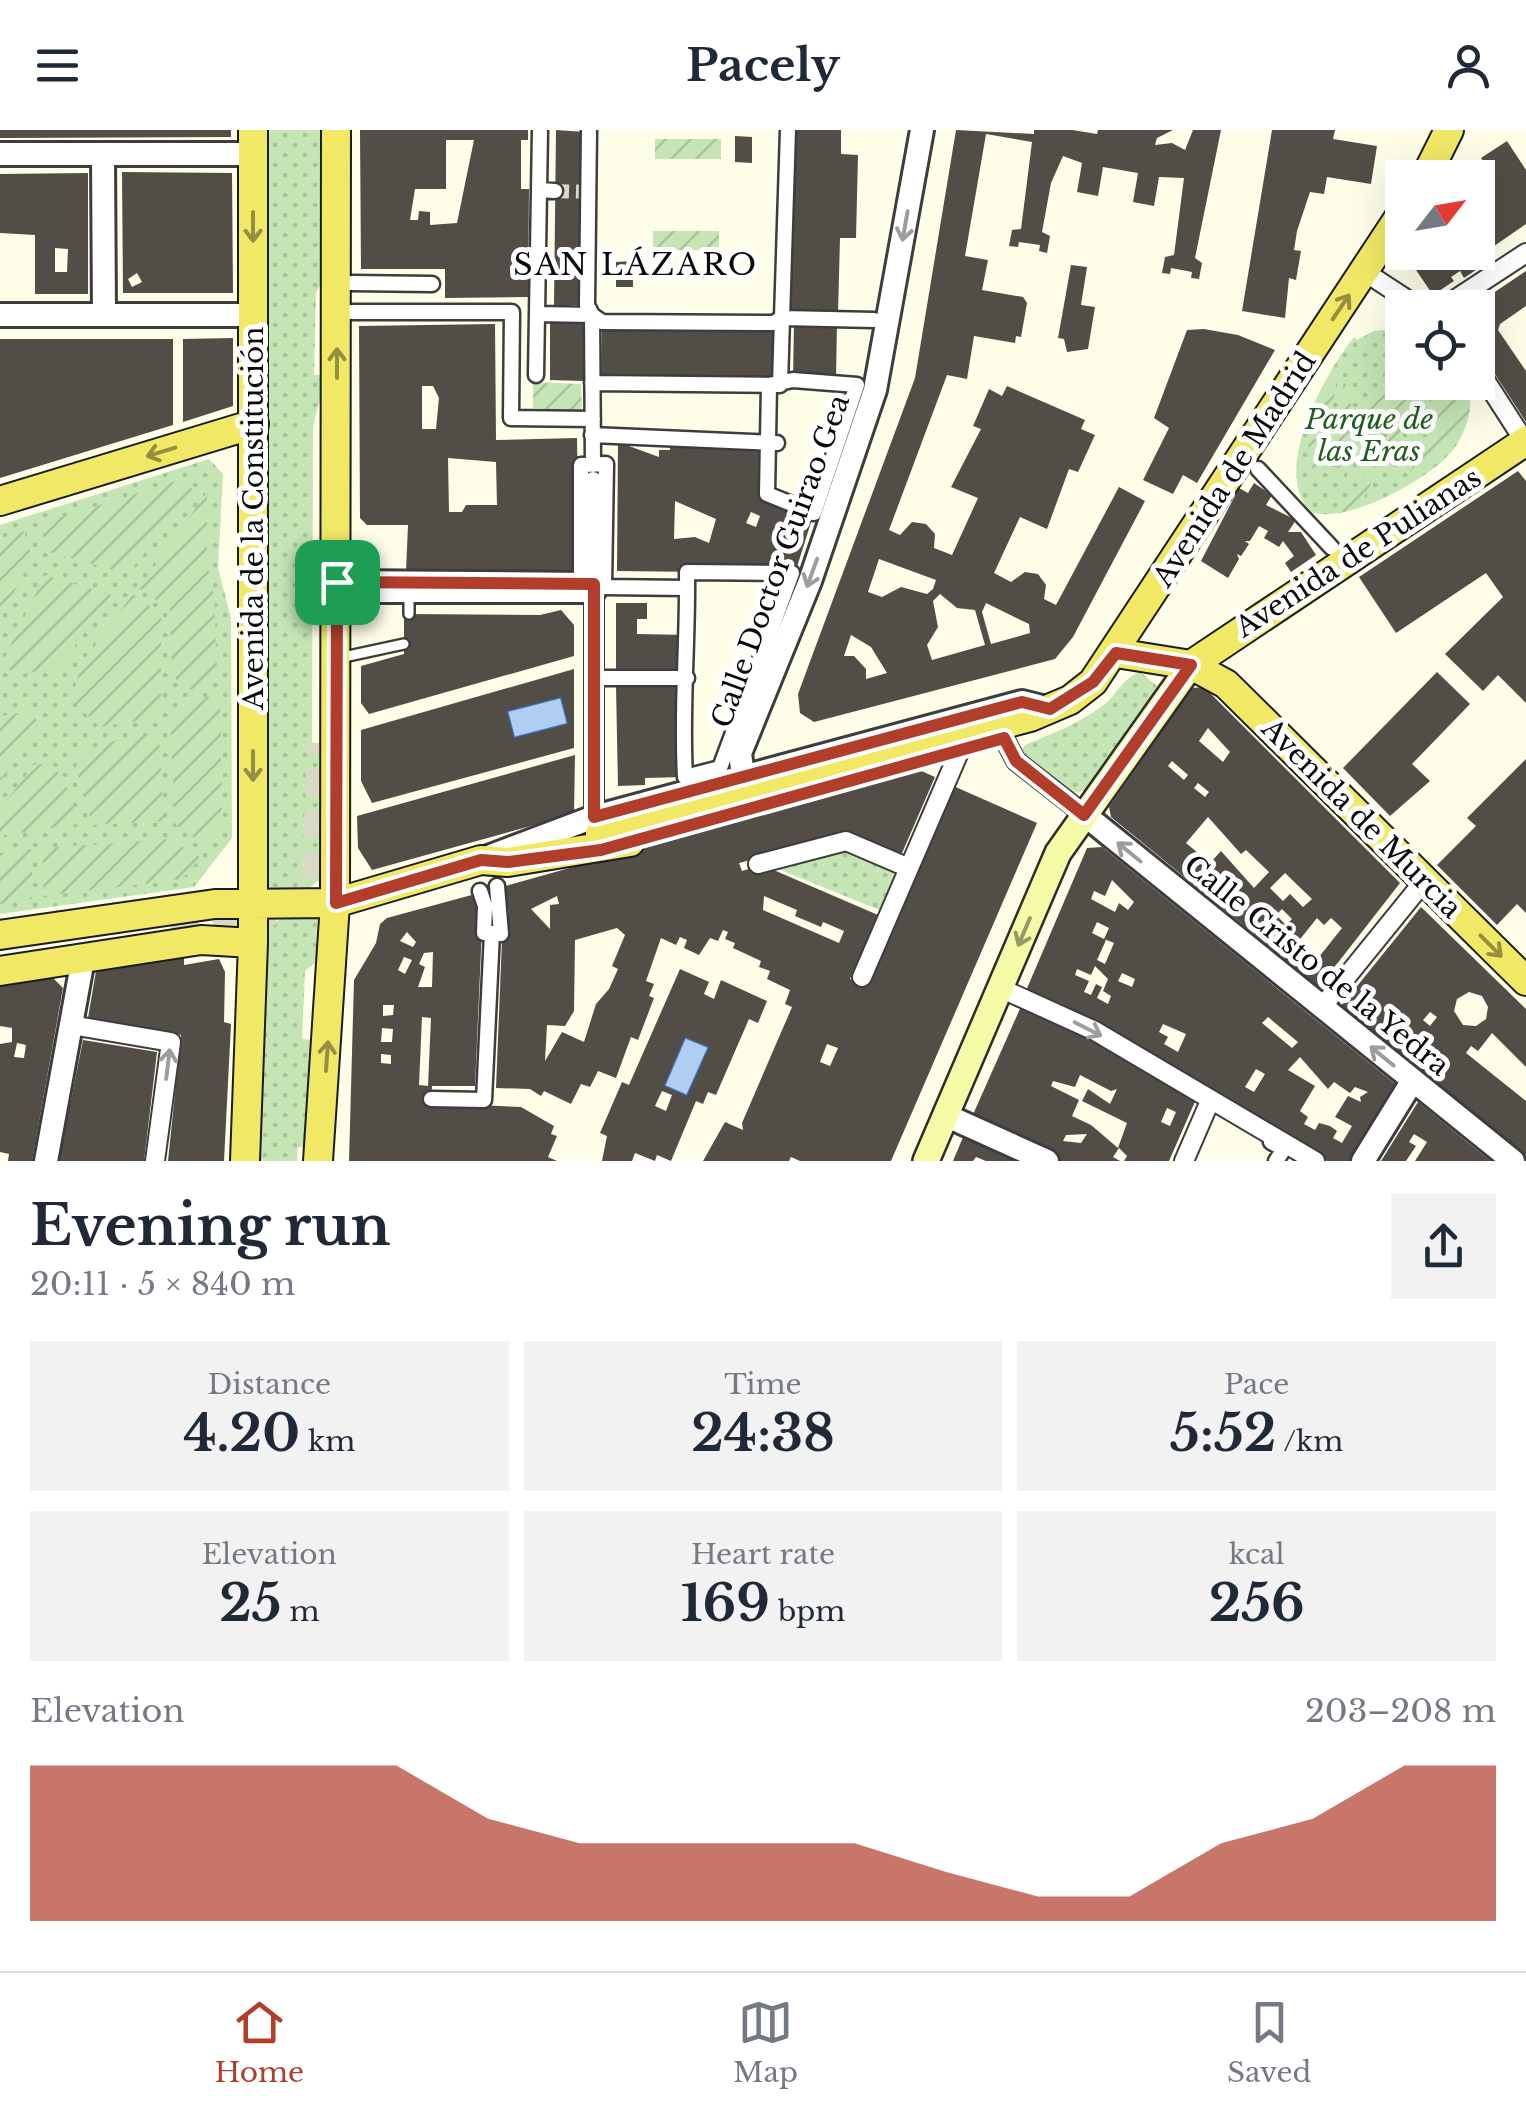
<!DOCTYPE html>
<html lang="en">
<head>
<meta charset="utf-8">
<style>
	body { margin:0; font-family:"Libre Baskerville",serif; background:#f2f2f3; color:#1f2937; height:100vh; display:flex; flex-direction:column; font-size:38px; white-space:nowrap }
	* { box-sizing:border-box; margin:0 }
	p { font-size:32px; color:#747a83 }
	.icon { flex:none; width:55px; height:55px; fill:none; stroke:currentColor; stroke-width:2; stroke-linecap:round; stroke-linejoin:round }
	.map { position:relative; height:1031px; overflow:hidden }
	.panel { display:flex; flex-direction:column; background:#fff; flex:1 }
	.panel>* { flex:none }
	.needle { width:65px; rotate:59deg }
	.buttons { position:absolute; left:1385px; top:30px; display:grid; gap:20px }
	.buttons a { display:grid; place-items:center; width:110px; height:110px; border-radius:0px; background:#fff; box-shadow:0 10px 40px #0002; font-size:50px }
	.pin { position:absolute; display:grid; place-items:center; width:85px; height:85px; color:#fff; margin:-42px; border-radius:20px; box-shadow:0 5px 15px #0006 }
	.round { display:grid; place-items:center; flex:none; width:105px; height:105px; border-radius:0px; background:#f2f2f3 }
	.headline { display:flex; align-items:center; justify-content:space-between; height:170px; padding:0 30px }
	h1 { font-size:55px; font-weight:700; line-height:75px }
	.metrics { display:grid; grid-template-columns:repeat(3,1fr); gap:15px; height:170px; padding:10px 30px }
	.metrics div { display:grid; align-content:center; border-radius:0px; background:#f2f2f3; text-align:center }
	.metrics b { font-size:50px; font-weight:700 }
	.metrics small { font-size:28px; font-weight:400 }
	.metrics p { font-size:28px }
	.chart { height:280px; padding:20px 30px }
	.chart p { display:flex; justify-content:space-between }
	.chart svg { width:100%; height:180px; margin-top:10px; fill:#b13d2b; opacity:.7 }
	header { display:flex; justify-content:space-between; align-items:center; height:130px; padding:0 30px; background:#fff; font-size:45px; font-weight:700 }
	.menu { display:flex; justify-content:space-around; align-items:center; height:140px; border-top:2px solid #e0e1e3; background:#fff; font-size:28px; color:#747a83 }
	.menu a { display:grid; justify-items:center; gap:5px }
	.menu .active { color:#b13d2b }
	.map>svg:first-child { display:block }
	.park { fill:url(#park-dots) }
	.garden { fill:url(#garden-furrows) }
	.water { fill:#b0cdf2; stroke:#3c75c5; stroke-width:2.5 }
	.building { fill:#524d47; fill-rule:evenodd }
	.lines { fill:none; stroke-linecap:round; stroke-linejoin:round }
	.pedestrian-tunnel { stroke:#d9d9c7; stroke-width:14; stroke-dasharray:14 7; stroke-linecap:butt }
	.primary-tunnel { stroke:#d9d9c7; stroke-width:28; stroke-dasharray:28 14; stroke-linecap:butt }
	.service-casing { stroke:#3d3d3d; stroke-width:14 }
	.pedestrian-casing { stroke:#3d3d3d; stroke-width:19 }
	.minor-casing { stroke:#3d3d3d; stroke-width:22 }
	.tertiary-casing { stroke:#3d3d3d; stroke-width:28 }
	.secondary-casing { stroke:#2c2c2c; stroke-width:30 }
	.primary-casing { stroke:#1b1b1b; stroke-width:32 }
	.service { stroke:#fff; stroke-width:9 }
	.pedestrian { stroke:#fff; stroke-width:14 }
	.minor { stroke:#fff; stroke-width:18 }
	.tertiary { stroke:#fff; stroke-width:22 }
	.secondary { stroke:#f5faa7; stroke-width:25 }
	.primary { stroke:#f1e865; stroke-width:28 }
	.oneway { stroke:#9d9d9d }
	.oneway2 { stroke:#958f41 }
	.oneway3 { stroke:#979a68 }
	.route-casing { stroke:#fff; stroke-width:20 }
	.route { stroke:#b13d2b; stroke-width:12 }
	.labels { text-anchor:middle; stroke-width:10; stroke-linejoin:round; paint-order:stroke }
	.park-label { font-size:28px; font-style:italic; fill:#215d1f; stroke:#fff }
	.street-label { font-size:28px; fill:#0a0a0a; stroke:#fff }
	.neighbourhood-label { font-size:30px; letter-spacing:2.5px; fill:#0a0a0a; stroke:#fff }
</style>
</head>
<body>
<header><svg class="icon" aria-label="menu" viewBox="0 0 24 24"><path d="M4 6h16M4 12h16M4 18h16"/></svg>Pacely<svg class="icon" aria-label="person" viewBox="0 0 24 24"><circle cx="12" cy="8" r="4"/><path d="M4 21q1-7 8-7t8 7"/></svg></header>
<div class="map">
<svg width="1526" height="1031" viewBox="0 0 1526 1031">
	<defs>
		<pattern id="park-dots" width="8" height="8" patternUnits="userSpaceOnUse" patternTransform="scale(2.5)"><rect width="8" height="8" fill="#c5e5b5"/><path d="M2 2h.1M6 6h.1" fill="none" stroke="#a8c39a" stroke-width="1.8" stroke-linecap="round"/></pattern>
		<pattern id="garden-furrows" width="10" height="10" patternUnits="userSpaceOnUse" patternTransform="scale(2.5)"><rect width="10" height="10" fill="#c5e5b5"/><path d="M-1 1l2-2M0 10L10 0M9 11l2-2" fill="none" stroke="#a8c39a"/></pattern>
	</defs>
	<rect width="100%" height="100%" fill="#fefde8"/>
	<path class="park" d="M262,0h65v146l-11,16 -2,83h12l-13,51 -1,317 16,1 -2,127 -20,21h-44z
		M1402,198v54l66,1c5,23 -1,48 -15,67 -21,28 -107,75 -141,62 -43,-38 13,-139 42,-175l3,3 17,-9z
		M209,329l14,15 -5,94 13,50 1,220 -38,49 -194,27v-389z
		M1140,542l17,14 -5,12 -64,92 -15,3 -52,-42 4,-6c29,-12 55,-22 80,-41 13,-11 18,-26 35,-32z
		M847,715l52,24 -17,42 -111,-45z
		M282,787l35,1 -1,44 -11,9 -3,68 11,1 -4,107h-11l-1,14h-42l6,-228z"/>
	<path class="garden" d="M655,9h66v20h-66z
		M653,101h66v19h-66z
		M1402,236l-6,25 -22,22 -8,42 -4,-42z
		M1337,247l-7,51 -16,45c-13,-38 -4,-68 23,-96z
		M1344,248l14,55 -20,60 -2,-54z
		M533,252l48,2 1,27 -49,-3z
		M1410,252l10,1 -6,33 -19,25 -7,19c0,-30 -3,-58 22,-78z
		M1431,253h37c12,53 -28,81 -68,106l27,-47z
		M1368,332l3,21 -11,24 -23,7 24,-32z
		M189,347l3,13 -64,84 -79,-22 -6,-29z
		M207,362v71l7,34 3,71 -14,20 -18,2 -13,-16 -2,-64 -31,-22z
		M24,401l8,28 -32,59v-79z
		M45,445l66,20 -51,72 -39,7 -21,-7z
		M133,464l28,20v103l-61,10 -29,-27 11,-37z
		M220,566l2,128 -16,22 -31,-22 -5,-111 23,-15z
		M30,581l8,11 -8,20 -30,39v-65z
		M159,605l5,86 -72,4 -16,-57 5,-14 38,-15z
		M35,634h18l15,26 10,34 -78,12v-27z
		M170,709l31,19 -19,21 -139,17v-48z
		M32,719v50l-32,5v-51z"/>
	<path class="water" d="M561,567l7,27 -54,14 -7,-27z
		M685,907l24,10 -22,49 -23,-10z"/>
	<path class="building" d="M0,0h231v7l-231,1z
		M360,0h168v10h-7v49h8l-1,108 -83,1v-29h-84zM446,10h28l-17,83 -27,2v-13l-11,-1 -1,9h-8l5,-31h31z
		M556,0l29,2 2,173h-33z
		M788,0h53v24l17,1 -2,83h-16l-2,75 -53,-1z
		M956,0l78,4v-4h38l25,4 1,-4h75l-16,8 -2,7 17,-2 13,7 8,-20h28l-26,128 7,5 -3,16 -8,-1 1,-6 -21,-4 -1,6 -8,-1 3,-16 9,-2 10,-77 -25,-1 -5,29 -21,-4 5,-29 -35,-6 -5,29 -21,-4 5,-29 -19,-7 -12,27 -9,49 8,4 -3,17 -8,-2 1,-6 -21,-3 -1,5 -9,-1 3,-16 9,-1 11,-87 -46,-8 -21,122 23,4 -6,30 41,7 4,6 -6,34 -5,-1 -1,7 -41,-7 -7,43 -20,-4 -58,155 11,5 12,-13 14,2 9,10 -1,14 18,7 26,-57 -27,-11 30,-58 -8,-3 16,-37 13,7 5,-10 78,34 -4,9 14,6 -17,37 -9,-3 -22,60 -27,-12 -26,56 17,9 14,-10 13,2 8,11 -2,14 12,6 63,-118 26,14 -72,136 -18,22 -241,63 -14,-9 -2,-19 117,-316zM879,429l57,21 -3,9 -6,5 -26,-7 -19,10 -14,-5zM940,464l17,14 18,2 10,35 -53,15 -5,-15 11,-18 -5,-26zM986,473l43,21 1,9 -39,11 -9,-32zM851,505l20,12 16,26 -21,6v-10l-12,-13h-10z
		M1272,0h63l-2,9 44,7 -6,38 -44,-7 -3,17 -14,-2 -13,39 -3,19 7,1 -5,29 -7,-2 -4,40 -43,-7z
		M735,6l17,1v26l-17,-1z
		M1507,11l19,29v54l-42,29 5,8 -25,17 -4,-7 -9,6 3,4 -21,14 -17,-25 9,-7 -7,-11h60v-74h-5l15,-10 -7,-10z
		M122,42l110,1 1,120h-110zM137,143l5,9 -10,5 -4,-8z
		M88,43v121h-53v-59l-35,-2v-59zM55,118l13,1 -1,23h-12z
		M633,131v26h-17v-25z
		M1071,135l16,2 -6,38 14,2 -7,42 -21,3 -3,-13 -6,-1z
		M1526,141v35l-26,18 -2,6 28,41v51l-48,-74v-40h-7z
		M602,192l171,1 -1,58 -171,-1z
		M794,192h43l-1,58h-43z
		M550,193h33v58l-33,-1z
		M495,194l1,116 81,-2 2,133 -165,8 -8,-8 2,-46h-41l-7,-7 -1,-192zM422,256h11l6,12 -3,31h-14zM448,328l48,4 1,43h-31l-4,7h-13z
		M1204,199l34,6 37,15 -78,133 -14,-8 -10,19 -30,-14 26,-52 -15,-10 33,-88z
		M233,208v68l-50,16v-83z
		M0,209h173v86l-173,53z
		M618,312l41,15v-7h11v-7l97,6v51l47,13 -19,60 -178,-2zM675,371l41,18 -7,24 -14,-6 -21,2zM751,382l9,4 -4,11 -10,-4z
		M1518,341l8,10v222l-28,-28 -15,16 -38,-37 58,-57 -17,-24 -90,60 -37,-56z
		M1254,353l18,12 -6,10 30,15 -8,12h13l15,23 -25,17 -6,-9 9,-7 -11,-15 -4,6 -15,-9 4,-7 -9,-5 -9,15h-5l4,3 -8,12 -4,-2 2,5 -11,19 -27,-17 38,-73 9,5z
		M616,473h31v16h-10v15l51,1v37h-72z
		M561,480l13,15v31l-205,58 -8,-11v-37l43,-12v-40l136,1z
		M574,539v79l-202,55 -11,-22v-51zM561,567l7,27 -54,14 -7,-27z
		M1437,542l33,32 -58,60 18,17 -40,35 -47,-48z
		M686,555l-1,92 -40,1v7l-27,1 -2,-100z
		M1204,557l196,196 -81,104 -208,-170 -2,-10 83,-119zM1208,598l22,24 -7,10 -24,-21zM1172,631l16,14 -4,5 -16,-14zM1198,653l11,9 -4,5 -11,-9zM1208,687l33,37 5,-4 23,22 -15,16 -33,-37 -11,12 -24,-20zM1285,743l27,26 -9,8 -13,-13 -7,7 -13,-13zM1282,779l10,10 -6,6 -10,-10zM1317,788l7,7 7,-7 11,10 -27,34 -18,-19z
		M575,625l-1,59 -202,56 -14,-22 -1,-32z
		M1526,629v154l-9,-9 -20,21 -60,-60 39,-39 -9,-8z
		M919,640l16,7 -36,83 -56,-24 -104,27 3,8 20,-6 116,50 -28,64 14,6 87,-200 86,38 -146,338h-91l-9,-4 -2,4h-86l22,-39 18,8 -1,-7 50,-116 -7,-3 5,-14 -23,-11 3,-8 -11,-4 2,-6 -28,-13 2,-5 -10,-4 3,-7 -5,-2 -5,11 -8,-3 -11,17 -15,-7 3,-8 -7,-3 -4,8 -15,-7 -15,43 8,3 -5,12 5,2 -16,42 -7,-3 -15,41 -18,-7 -8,16 -9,-3 -10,20 -27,-13 -3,5 -11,-7 -34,-1 7,-173 6,-2 -7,-26zM557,766l2,8 -9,1v24l-19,-20zM764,766l33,14 -2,6 26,11 2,-5 21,9 -5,12 -76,-33zM617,798l8,7 -13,31 6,3 -9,20 -13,15 -12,38 -22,-10 -17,29 2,-36 18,1 9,-15 1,-71zM827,914l11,4 -8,18 -10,-4z
		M1102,717l297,240 -47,74h-25l-302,-168 62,-145zM1112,750l22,22 -6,8 -9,-7 -4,9 -24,-13 3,-8 11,5zM1097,792l12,6 -5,11 10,4 -9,21 -8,-4 9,-20 -14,-7zM1095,836l13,13 -5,12 8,5 -3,8 -11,-6 5,-11 -6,-3 -5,11 -7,-3 5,-11 -14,-6 2,-6 14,6zM1122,843l13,6 -3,8 -14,-6zM1268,887l30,25 -6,6 -30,-25zM1163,894l23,10 -8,18 -14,-8 4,-7 -9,-5zM1300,927l28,32 6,-7 16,11 5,-6 13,5 -8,5 1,5 -13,-6 -13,21 17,9 -10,17 -9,-5 4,-7 -7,-5 -11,-3 -4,7 -11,-6 4,-7 -8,-6 15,-25 -27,-16zM1256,939l9,5 -11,18 -9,-5z
		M479,763l4,12 -8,181h-43l-1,22 6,-5 84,4 33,19 -3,8 6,2 -9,21 9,4h-208l5,-181 22,-37 4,-19 7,-6zM407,802l9,10 -3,5 -13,-6zM433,822l-1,35h-14l7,-20 -6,-3 5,-11zM404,827l8,3 -7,14 -7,-4zM383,875h11l-1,10 -10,1zM422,887l9,1 -3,68 -9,-1zM382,898l11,1 -1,13h-11zM381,924l10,1v9l-10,-1z
		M1421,777l105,102v58l-34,-34 -14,18 -7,-5 -5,7 60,48v54l-185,-149zM1469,862l13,4 6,11 -2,12 -10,7 -13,-1 -9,-14 3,-12zM1430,882l7,5 -7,9 -7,-6z
		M184,828v7l35,-6 6,13 -1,50 7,2 -7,137h-56l13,-126 -93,-17 8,-47z
		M680,839l29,13 -5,12 10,5 7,-19 46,21 -9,22 -9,-4 -33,76 -8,-3 -5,12 -7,-3 -25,60 -14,-6 -2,6 -20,-8 -3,8h-30l5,-25 -7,-3 22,-51 7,3zM685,907l24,10 -22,49 -23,-10zM662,961l10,4 -6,16 -11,-5z
		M52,847l11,11 -31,173h-24l1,-7 -9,-2v-108l12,-2v-14l-12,-2v-41zM17,913l9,2 -2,13 -10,-1z
		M1023,872l174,95 -28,64h-45l3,-5 -8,-8 -6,9 7,4h-63l-86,-42zM1080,945l31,16 6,-2 -7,15 -22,-15 -6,12 45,22 -9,25 -27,-23 -19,-9 7,-16 -28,-14 2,-5 22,6zM1167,978l9,4 -6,14 -9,-4zM1087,1004l-6,9 -18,-2 3,-6z
		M83,910l74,12 -13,109h-85z
		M1418,972l49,40 24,19h-76l12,-19 -13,-8 -5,8 7,4 -10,15h-25z
		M966,1000l72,31h-52l-10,-4 -3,4h-20z"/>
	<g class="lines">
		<path class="pedestrian-tunnel" d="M555,61l34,1"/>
		<path class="primary-tunnel" d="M287,778l21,-11 8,-19 5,-135
			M172,801l102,-20"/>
		<g class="service-casing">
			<path id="service" d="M409,484v-23
				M339,528l65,-14"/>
		</g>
		<g class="pedestrian-casing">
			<path id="pedestrian" d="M589,0l-2,175 5,10 1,150
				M539,60l16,1
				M351,153l81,1
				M351,182h161l-1,106 82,1
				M538,184l54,1 10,7 171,1 9,-5 6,-188
				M536,245l4,-245
				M793,250l64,5 -43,128 -47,-19 2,-109z
				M592,253l188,2 2,-67 92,2
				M592,305l185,8
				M1258,339l74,79
				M581,442v-107l25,-1 -2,123 83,1
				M687,442l105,1 -72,195 -35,9c-4,-69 3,-134 2,-205z
				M604,548h83
				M492,803l9,1 -4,-48
				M431,969l53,1 8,-167h-8l1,-27 -5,-15
				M1271,1012l13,7 -8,12"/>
		</g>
		<g class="minor-casing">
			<path id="minor" d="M1365,142l55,36
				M1442,178l84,-55
				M1478,239l47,73
				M593,351l1,103
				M594,461v226
				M1004,608l12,23 69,54
				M758,734l88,-23 63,27
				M862,847l98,-227
				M1000,858l95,43 220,130
				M1322,877l103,-127
				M71,895l100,17 -16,119
				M1184,1031l26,-60"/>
		</g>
		<g class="tertiary-casing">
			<path id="tertiary" d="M0,24h253
				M103,24l1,161
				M0,185h254
				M337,452l257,2v7h-257
				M743,646l-3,-23 70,-172 65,-191 47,-260
				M1085,685l428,346
				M488,727l106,-40 428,-115 28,7
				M945,985l102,46
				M46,1031l37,-202
				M1363,1031l50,-81"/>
		</g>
		<g class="secondary-casing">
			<path id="secondary" d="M926,1031l132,-308 133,-188"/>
		</g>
		<g class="primary-casing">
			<path id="primary" d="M1425,48l24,-48
				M0,371l254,-77
				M1116,523l75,12 35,19 300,297
				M1191,535l335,-224
				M600,703l430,-116 40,-17 23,-18 309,-469
				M0,805l215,-31 120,-1 146,-43 27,2 122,-20
				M0,841l201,-31 52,3
				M245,1031l8,-218v-813
				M318,1031l17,-258 1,-773"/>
		</g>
		<use href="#service" class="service"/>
		<use href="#pedestrian" class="pedestrian"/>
		<use href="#minor" class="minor"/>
		<use href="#tertiary" class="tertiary"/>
		<use href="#secondary" class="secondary"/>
		<use href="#primary" class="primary"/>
	</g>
	<defs><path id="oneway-shaft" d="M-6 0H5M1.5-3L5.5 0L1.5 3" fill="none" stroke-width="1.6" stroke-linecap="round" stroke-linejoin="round" transform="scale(2.5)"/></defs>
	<g class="oneway">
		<use href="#oneway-shaft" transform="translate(905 96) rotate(100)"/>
		<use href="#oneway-shaft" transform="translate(812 443) rotate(110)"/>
		<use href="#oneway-shaft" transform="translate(1129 722) rotate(-141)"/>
		<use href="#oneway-shaft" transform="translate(1088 899) rotate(27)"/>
		<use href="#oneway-shaft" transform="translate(1382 926) rotate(-141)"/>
		<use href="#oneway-shaft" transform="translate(168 934) rotate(-83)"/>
	</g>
	<g class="oneway2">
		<use href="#oneway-shaft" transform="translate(253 97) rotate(90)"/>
		<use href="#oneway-shaft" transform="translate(1341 177) rotate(-56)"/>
		<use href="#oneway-shaft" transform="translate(337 233) rotate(-90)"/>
		<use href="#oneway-shaft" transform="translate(161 322) rotate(163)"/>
		<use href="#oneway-shaft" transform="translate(253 636) rotate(90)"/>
		<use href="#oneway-shaft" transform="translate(1491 816) rotate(45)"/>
		<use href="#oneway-shaft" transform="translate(327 926) rotate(-86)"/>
	</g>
	<use class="oneway3" href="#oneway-shaft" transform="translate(1024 802) rotate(113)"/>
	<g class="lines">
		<g class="route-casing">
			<path id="route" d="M337,452l257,2v233l428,-115 28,7 43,-27 23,-29 75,12 -107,150 -68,-54 -12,-23 -403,112 -93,12 -27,-2 -145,43z"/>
		</g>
		<use href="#route" class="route"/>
	</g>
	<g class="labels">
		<g class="park-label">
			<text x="1369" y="299">Parque de<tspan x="1369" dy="32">las Eras</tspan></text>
		</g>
		<g class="street-label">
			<text transform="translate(1234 339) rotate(-57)" y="10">Avenida de Madrid</text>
			<text transform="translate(253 388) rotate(-90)" y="10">Avenida de la Constitución</text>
			<text transform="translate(1358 422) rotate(-33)" y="10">Avenida de Pulianas</text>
			<text transform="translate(780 431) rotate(-70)" y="10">Calle Doctor Guirao Gea</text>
			<text transform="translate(1362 688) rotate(45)" y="10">Avenida de Murcia</text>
			<text transform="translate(1317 835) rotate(39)" y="10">Calle Cristo de la Yedra</text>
		</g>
		<g class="neighbourhood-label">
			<text x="636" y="145">SAN LÁZARO</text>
		</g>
	</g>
</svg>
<div class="buttons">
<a><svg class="needle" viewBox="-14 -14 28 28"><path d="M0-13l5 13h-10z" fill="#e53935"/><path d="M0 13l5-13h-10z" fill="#747a83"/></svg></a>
<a><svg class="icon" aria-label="locate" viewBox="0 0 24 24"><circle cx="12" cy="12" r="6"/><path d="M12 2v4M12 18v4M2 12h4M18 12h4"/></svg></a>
</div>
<div class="pin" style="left:337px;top:452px;background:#1e9e55"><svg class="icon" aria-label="arrive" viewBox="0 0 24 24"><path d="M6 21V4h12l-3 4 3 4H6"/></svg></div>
</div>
<section class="panel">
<div class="headline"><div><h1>Evening run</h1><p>20:11 · 5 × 840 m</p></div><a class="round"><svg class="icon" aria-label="share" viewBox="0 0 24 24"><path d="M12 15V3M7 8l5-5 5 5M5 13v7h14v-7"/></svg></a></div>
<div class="metrics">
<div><p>Distance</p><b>4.20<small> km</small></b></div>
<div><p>Time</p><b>24:38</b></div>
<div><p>Pace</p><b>5:52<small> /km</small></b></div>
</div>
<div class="metrics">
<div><p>Elevation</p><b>25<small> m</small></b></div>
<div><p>Heart rate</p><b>169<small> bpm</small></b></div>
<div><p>kcal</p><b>256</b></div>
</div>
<div class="chart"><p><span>Elevation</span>203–208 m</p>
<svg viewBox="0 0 160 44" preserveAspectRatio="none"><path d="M0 44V6L10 6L20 6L30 6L40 6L50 19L60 25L70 25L80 25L90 25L100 32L110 38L120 38L130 25L140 19L150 6L160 6V44z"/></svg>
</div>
</section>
<nav class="menu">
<a class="active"><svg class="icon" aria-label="home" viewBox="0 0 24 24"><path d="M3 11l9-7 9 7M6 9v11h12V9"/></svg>Home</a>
<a><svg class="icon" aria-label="map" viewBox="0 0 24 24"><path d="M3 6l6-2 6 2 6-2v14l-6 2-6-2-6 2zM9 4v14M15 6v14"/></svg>Map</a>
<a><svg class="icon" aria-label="saved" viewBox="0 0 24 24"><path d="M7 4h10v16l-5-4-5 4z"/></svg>Saved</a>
</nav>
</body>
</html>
